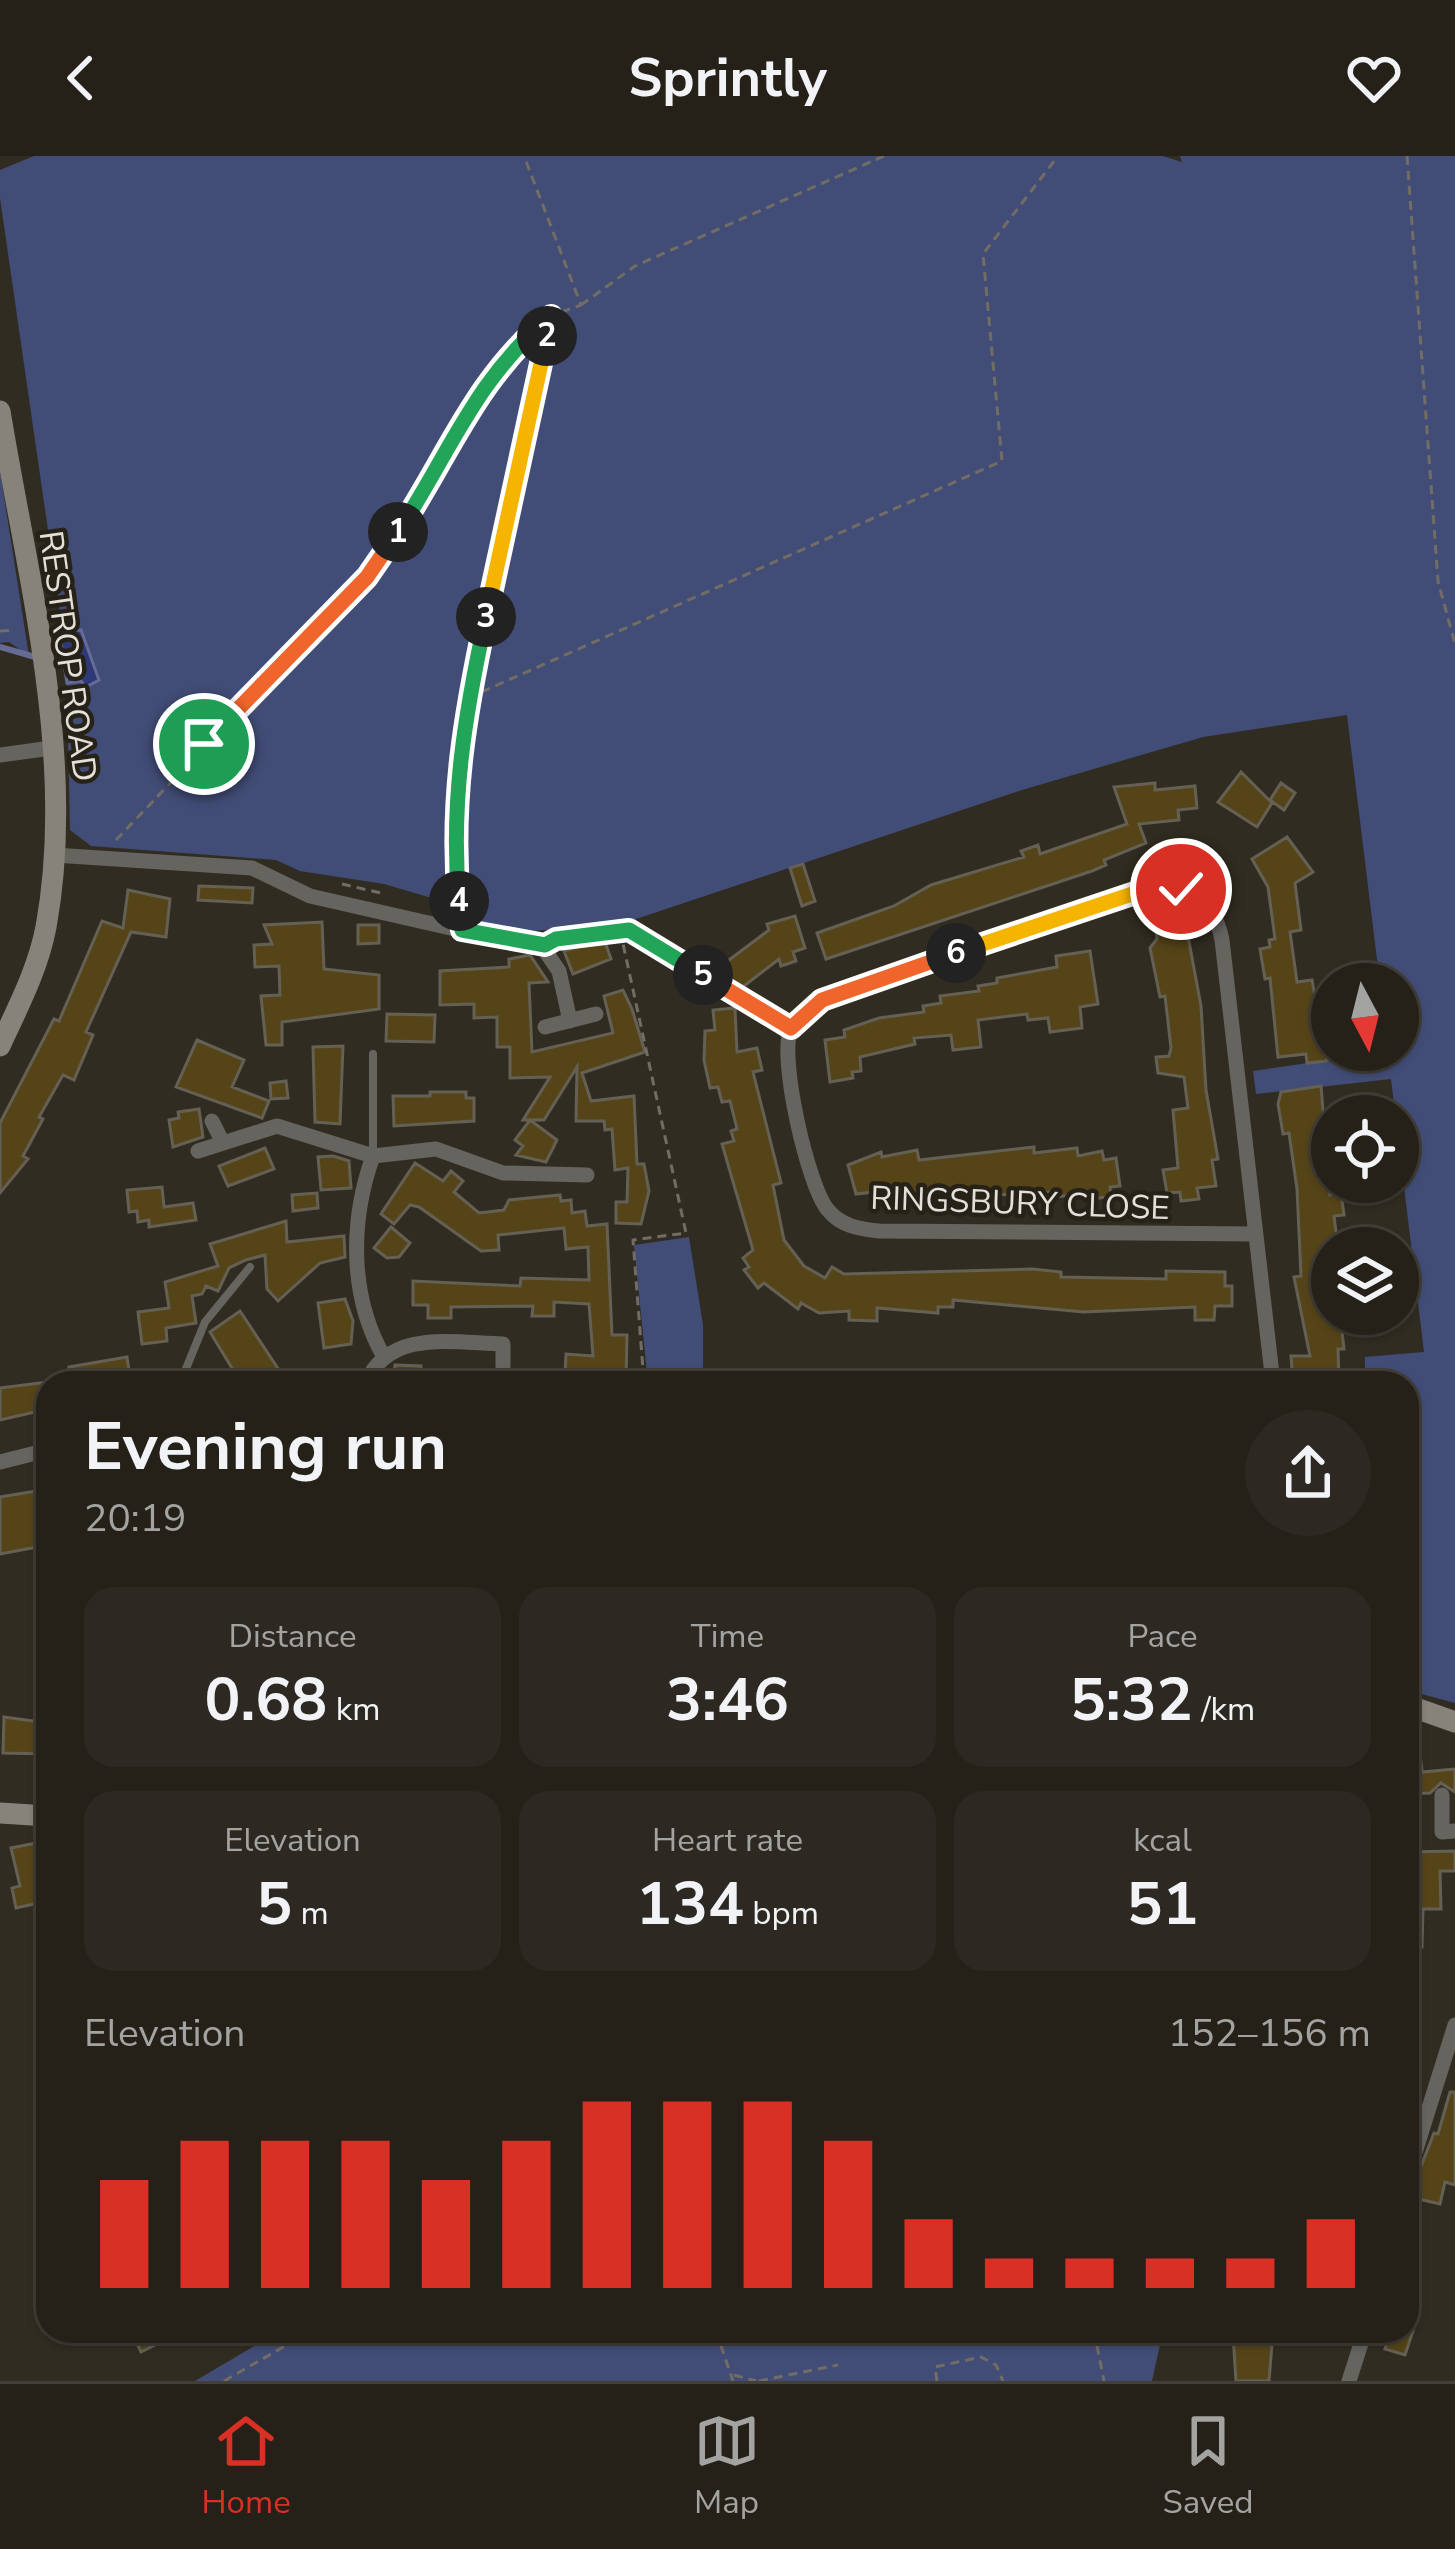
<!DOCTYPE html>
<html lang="en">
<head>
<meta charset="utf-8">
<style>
	body { margin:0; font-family:"Nunito Sans",sans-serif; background:#2d2922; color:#f1f3f6; height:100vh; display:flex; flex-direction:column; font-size:45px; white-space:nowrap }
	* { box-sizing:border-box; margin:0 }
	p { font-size:39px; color:#a3a3a2 }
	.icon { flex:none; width:66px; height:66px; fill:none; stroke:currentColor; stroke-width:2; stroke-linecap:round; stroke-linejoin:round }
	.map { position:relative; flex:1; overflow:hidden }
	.side { position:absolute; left:36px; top:1215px; width:1383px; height:972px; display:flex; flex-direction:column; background:#252119; border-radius:36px; box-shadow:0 3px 9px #0004,0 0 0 3px #423e38 }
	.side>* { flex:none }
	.needle { width:78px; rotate:173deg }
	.fabs { position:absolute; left:1311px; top:807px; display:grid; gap:24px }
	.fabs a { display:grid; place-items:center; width:108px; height:108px; border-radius:50%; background:#252119; box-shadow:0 3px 9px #0004,0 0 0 3px #423e38; font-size:60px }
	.pin { position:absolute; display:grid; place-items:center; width:102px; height:102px; color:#fff; margin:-51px; border:6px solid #fff; border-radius:50%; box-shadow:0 3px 12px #0007 }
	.km { position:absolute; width:60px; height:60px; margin:-30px; border-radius:50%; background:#222; color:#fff; font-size:33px; line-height:60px; text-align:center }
	.round { display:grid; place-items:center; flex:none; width:126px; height:126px; border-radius:63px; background:#2d2922 }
	.headline { display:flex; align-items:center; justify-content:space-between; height:204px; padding:0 48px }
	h1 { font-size:66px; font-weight:700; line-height:90px }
	.stats { display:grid; grid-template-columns:repeat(3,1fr); gap:18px; height:204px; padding:12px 48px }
	.stats div { display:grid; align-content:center; border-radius:30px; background:#2d2922; text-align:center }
	.stats b { font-size:60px; font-weight:700 }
	.stats small { font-size:33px; font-weight:400 }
	.stats p { font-size:33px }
	.chart { height:336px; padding:24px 48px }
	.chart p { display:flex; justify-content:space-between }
	.chart svg { width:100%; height:216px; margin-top:12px; stroke:#d93025; stroke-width:6 }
	header { display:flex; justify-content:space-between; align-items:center; height:156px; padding:0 48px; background:#252119; font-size:54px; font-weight:700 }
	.menu { display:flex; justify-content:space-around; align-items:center; height:168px; border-top:3px solid #423e38; background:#252119; font-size:33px; color:#a3a3a2 }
	.menu a { display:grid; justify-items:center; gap:6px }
	.menu .on { color:#d93025 }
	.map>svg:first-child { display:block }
	.green { fill:#424d77 }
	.water { fill:#2e3978; stroke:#656b95; stroke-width:3 }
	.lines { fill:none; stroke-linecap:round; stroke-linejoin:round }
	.stream { stroke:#656b95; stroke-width:6 }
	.building { fill:#554418; stroke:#656054; stroke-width:3 }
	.path { stroke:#726d64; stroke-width:3; stroke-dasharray:9 6; stroke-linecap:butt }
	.lane { stroke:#66645f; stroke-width:8 }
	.street { stroke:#66645f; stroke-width:15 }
	.secondary { stroke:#87837a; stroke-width:21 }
	.split-1-casing { stroke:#fff; stroke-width:24 }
	.split-2-casing { stroke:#fff; stroke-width:24 }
	.split-3-casing { stroke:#fff; stroke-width:24 }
	.split-4-casing { stroke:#fff; stroke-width:24 }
	.split-5-casing { stroke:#fff; stroke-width:24 }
	.split-6-casing { stroke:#fff; stroke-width:24 }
	.split-7-casing { stroke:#fff; stroke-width:24 }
	.split-1 { stroke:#f0652b; stroke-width:15 }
	.split-2 { stroke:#22a559; stroke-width:15 }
	.split-3 { stroke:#f5b400; stroke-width:15 }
	.split-4 { stroke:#22a559; stroke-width:15 }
	.split-5 { stroke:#22a559; stroke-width:15 }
	.split-6 { stroke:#f0652b; stroke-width:15 }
	.split-7 { stroke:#f5b400; stroke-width:15 }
	.labels { text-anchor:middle; stroke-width:9; stroke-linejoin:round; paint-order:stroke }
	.street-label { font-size:33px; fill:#e4e0d9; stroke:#272217 }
</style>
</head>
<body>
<header><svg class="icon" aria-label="back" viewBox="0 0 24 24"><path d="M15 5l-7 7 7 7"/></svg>Sprintly<svg class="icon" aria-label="heart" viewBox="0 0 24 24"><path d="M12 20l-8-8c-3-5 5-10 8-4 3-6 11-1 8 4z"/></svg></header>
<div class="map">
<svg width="1455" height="2225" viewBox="0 0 1455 2225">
	<rect width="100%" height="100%" fill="#312c21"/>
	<path class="green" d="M34,0h1129l19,6 -2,-6h275v1547l-48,-13v-307h-42v-26l59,-5 -33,-273 -135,15 -3,-23 145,-21v-66h-18l-33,-269 -144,22 -181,53 -398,133 -113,10 -33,-6 -2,-16 -92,-27 -84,-13 -24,-11 -185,-14 -21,-16 -3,-147 31,-4 -17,-48 -19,-4 -62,-429v-28z
		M0,315l29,185 -20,-14 -9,1z
		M689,1081l14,88v58h-55l-14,-138z
		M280,2175h883l-11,50h-957z"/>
	<path class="water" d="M81,474l18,50 -13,7 -5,-6 -14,2 -8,-52z"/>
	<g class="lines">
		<path class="stream" d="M0,491l35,10"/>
	</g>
	<path class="building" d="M1241,616l31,31 -15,24 -39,-25z
		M1155,627v7l40,-4 2,22 -19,2 1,10 -40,4 7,19 -42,17 2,5 -14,6 -266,88 -9,-26 77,-27 37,-21 93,-28 -3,-6 17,-6 2,9 87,-30 -13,-37z
		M1281,627l14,10 -11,17 -14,-10z
		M1287,681l26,35 -18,11 6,47 -11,2 7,50 15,-2 15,81 -20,2 -1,-9 -28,3 -8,-79 -5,1 -5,-30 10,-2 -1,-7 6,-1 -7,-52 -16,-28z
		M803,708l12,37 -13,5 -12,-38z
		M199,730l54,2 -1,15 -54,-3z
		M128,734l42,9 -4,38 -35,-5 -45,100 7,3 -19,45 -11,-5 -24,42 4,2 -20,37 5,3 -28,34v-70l54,-104 5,2 43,-100 21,7z
		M1184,759l17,91 5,84 12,69 -6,1 4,26 -19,2 2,11 -18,2 -1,-9 -13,1 -4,-23 15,-2 -5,-58 15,-2 -4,-31 -26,-4 -2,-16 13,-1 2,-8 -6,-52 -5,1 -10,-49 7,-9 -2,-21z
		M795,760l10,32 -12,4 3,9 -15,5 -2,-7 -44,34 -18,-24 52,-39 -2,-6z
		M322,766l2,47 55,6v34l-97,13v23h-16l-5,-49 19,-1 -1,-29 -24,1 -1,-22 18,-1 -8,-19z
		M358,769h21v18l-21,1z
		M604,783l7,20 -38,15 -9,-23z
		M1090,795l8,53 -18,3 2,21 -32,4 -2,-14 -20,2 -1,-6 -49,6 3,27 -28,3 -2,-15 -37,3 1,6 -55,13 1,14 -9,1 1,6 -23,4 -5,-42 20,-3 -1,-7 35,-12 45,-6 -1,-6 18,-3 -1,-7 39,-5 -1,-5 19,-3v-5l60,-11 -1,-11z
		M530,799l18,27 -19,1 3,69 81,-19 -9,-37 19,-6 9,19 13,43 -63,21 9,28 43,-5 3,68h7l5,27 -8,33 -25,-1v-21h11l1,-34 -13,2 -3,-41 -7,1 -1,-9h-28l1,-54 -33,53h-21l27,-43 -40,1v-31h-13v-30l-23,1v-14l-34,1v-34l69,-4v-8z
		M735,852l2,44 20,-4 5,22 -9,2 28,111 -8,2 11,55 20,26 21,12 7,-11 12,7 189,-5 28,3v5l105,2v-8l59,1v14h7v20h-17l-1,14h-19v-13l-111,5 -131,-12v7h-15v6l-61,-5v13l-28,-1v-9l-30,2 -18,-10 -3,6 -34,-26 -6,5 -14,-18 5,-3 -6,-9 10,-8 -31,-106 12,-3 -3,-10 6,-2 -7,-28 -8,1 -4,-15 -8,1 -6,-28 1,-29 10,-1 -2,-20z
		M387,858l48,1 -1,27 -48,-1z
		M197,884l47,20 -12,27 37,14 -7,17 -86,-31z
		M343,890l-3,78 -25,-2 -2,-75z
		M286,925l2,17 -17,1 -1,-16z
		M1321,930l9,109 11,-2 3,22 -10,1 4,32h-6v66h8l4,35h-6l1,34h-46l-2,-27h19l-16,-79 7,-1 -4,-87 -8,-56 -6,1 -5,-30 3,-12z
		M430,936h36v6h8v23l-80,5 -1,-30h37z
		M199,953l4,28 -30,10 -4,-27 10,-2 -1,-6z
		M530,964l27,20 -11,22 -30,-7 7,-9 -8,-6z
		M1034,991v6l43,-5 1,8 24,-5 2,9 12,-2 4,28 -10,1 1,9 -17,3h-11l-1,-6 -31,5 -1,-6 -120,7 -2,-10 -35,6 -1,-5 -36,4 -8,-29 33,-13 1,5 35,-7 2,10z
		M265,992l9,21 -46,17 -9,-20z
		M333,1000l16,5 2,27 -30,2 -3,-33z
		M415,1007l28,18 8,-10 12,10 -9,11 25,21 25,-3 5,-10 51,-5 1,6 10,-1 1,13 13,-2 2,15 20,-2 5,111h15l-1,48 -61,-8 1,-21 27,2 -4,-52 -35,-2v14h-22l1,-10 -82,1v11h-23v-13h-15v-24l107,5 1,-8 68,2 -1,-33 -22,2 -2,-21 -66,7 1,15 -18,1 -62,-44 -9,-2 -16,19 -13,-10z
		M162,1031l2,20 29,-4 3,17 -47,7v-7l-11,2 -1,-11 -8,1 -2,-22z
		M317,1037l1,15 -25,3 -1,-16z
		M286,1065l1,21 57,-6 1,21 -25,6 -42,38 -11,-12 -2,-34 -19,5 -17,8 -11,23 -12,-5 -4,8 -10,2 4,27 -30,5 1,13 -25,3 -4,-32 31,-4 -4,-26 53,-16 -8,-22z
		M391,1071l19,16 -11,14 -12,1 -13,-10z
		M345,1143l8,22 -2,23 -27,4 -6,-45z
		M240,1155l43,65 -11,2v5h-31l-31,-51z
		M127,1201l4,26h-60l-2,-16z
		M395,1209l26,1v17h-28z
		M48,1226v27l-48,11v-32z
		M48,1333v56l-48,9v-57z
		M4,1561l44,6v31l-45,-1z
		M1407,1606h14l1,10 33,-3v23l-14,-9 -11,10 -23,1z
		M41,1686l7,59 -32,7 -4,-20 8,-2 -9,-38z
		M1455,1695v20h-15l1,38h-18l-1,38 -15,-1v-94z
		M1450,1936h5v93l-10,-3 -5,22 -31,-7 25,-64 4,1z
		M131,2175h52l-42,21z
		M1244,2175l29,1 -4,49h-33l-3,-46z
		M1390,2175h23l-8,24 -20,-6z"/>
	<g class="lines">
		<path class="path" d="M1407,0l31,425 17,63
			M581,149l54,-39 249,-110
			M0,475l15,-1
			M468,542l534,-237 -19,-207 75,-98
			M116,684l251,-263 35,-51 69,-124 41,-53 35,-30
			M342,728l43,10
			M460,754c-19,-197 49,-401 91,-594l30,-11 -57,-149
			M620,774l66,303 -53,7 11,143
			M557,783l72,-9 145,88
			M1180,1227l6,-7h67
			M716,2175l17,50
			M1094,2175l10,50
			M734,2219l22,6
			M224,2225l87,-50
			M759,2225l79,-16
			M937,2225l-2,-14 46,-10 15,8 7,16"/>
		<path class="lane" d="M373,998v-100
			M183,1220l22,-54 45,-55"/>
		<path class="street" d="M0,599l51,-7
			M54,699l198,13 58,28 193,44 36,2 20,29 11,50
			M545,871l51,-13
			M212,965l11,22
			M198,995l79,-25 96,30
			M1256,1078l-377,-3c-20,-2 -38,-5 -51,-21 -20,-23 -50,-154 -37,-181 8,-19 25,-26 43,-34l293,-100c43,-13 85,-7 95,45l51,443
			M384,1201c-35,-61 -34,-136 -11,-201l63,-7 67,24 84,2
			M180,1227l2,-5
			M366,1227c23,-55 89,-40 137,-39v39
			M0,1306l48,-12
			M1442,1639v37l13,-1
			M1407,2022l48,-153
			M1349,2225l16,-50"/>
		<path class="secondary" d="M0,255c27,166 77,347 46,516 -8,42 -28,80 -46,119
			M1407,1549l48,17
			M0,1657l48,3"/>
	</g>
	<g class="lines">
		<g class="split-1-casing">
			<path id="split-1" d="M204,588l163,-167 31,-45"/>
		</g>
		<g class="split-2-casing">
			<path id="split-2" d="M398,376c52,-79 77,-153 153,-216l-4,20"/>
		</g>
		<g class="split-3-casing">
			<path id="split-3" d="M486,461l61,-281"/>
		</g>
		<g class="split-4-casing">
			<path id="split-4" d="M459,745c-9,-99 6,-187 27,-284"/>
		</g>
		<g class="split-5-casing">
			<path id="split-5" d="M459,745l3,29 83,15 11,-6 73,-9 74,45"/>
		</g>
		<g class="split-6-casing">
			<path id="split-6" d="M703,819l88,53 31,-28 134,-47"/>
		</g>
		<g class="split-7-casing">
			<path id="split-7" d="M956,797l188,-63 37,-1"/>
		</g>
		<use href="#split-1" class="split-1"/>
		<use href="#split-2" class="split-2"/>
		<use href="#split-3" class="split-3"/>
		<use href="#split-4" class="split-4"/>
		<use href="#split-5" class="split-5"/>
		<use href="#split-6" class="split-6"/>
		<use href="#split-7" class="split-7"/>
	</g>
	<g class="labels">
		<g class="street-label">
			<text transform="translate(69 500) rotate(82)" y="12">RESTROP ROAD</text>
			<text transform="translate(1020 1046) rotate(2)" y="12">RINGSBURY CLOSE</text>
		</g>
	</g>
</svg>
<div class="fabs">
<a><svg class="needle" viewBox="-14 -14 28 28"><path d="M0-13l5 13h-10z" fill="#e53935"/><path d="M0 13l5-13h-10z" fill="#a3a3a2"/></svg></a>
<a><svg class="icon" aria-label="locate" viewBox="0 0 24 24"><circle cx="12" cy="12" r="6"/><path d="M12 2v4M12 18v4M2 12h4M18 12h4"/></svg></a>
<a><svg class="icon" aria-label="layers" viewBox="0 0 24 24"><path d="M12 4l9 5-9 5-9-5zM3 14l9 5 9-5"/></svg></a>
</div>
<div class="pin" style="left:204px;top:588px;background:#1e9e55"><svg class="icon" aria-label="arrive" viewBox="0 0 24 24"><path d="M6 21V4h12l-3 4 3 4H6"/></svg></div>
<div class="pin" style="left:1181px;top:733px;background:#d93025"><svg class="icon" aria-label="check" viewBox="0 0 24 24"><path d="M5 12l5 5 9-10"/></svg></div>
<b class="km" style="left:398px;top:376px">1</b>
<b class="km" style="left:547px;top:180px">2</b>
<b class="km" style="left:486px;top:461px">3</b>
<b class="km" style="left:459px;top:745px">4</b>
<b class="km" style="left:703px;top:819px">5</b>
<b class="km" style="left:956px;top:797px">6</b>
<section class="side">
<div class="headline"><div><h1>Evening run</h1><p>20:19</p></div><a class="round"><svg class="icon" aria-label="share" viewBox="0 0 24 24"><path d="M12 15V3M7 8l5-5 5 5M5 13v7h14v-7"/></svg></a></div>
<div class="stats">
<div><p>Distance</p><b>0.68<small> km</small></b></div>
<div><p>Time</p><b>3:46</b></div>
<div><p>Pace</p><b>5:32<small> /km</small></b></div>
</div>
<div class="stats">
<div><p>Elevation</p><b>5<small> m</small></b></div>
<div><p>Heart rate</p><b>134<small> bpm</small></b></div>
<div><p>kcal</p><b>51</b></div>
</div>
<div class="chart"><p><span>Elevation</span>152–156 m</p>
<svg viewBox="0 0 160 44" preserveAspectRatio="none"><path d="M5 44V22M15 44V14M25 44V14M35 44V14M45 44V22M55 44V14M65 44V6M75 44V6M85 44V6M95 44V14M105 44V30M115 44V38M125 44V38M135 44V38M145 44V38M155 44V30"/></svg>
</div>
</section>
</div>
<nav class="menu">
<a class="on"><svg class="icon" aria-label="home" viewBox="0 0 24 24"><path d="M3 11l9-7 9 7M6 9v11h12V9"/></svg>Home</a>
<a><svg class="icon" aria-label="map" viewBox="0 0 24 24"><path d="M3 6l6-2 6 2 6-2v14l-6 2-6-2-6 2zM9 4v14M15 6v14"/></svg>Map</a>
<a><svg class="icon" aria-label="saved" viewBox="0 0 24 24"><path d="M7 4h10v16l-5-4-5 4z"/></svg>Saved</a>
</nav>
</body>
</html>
